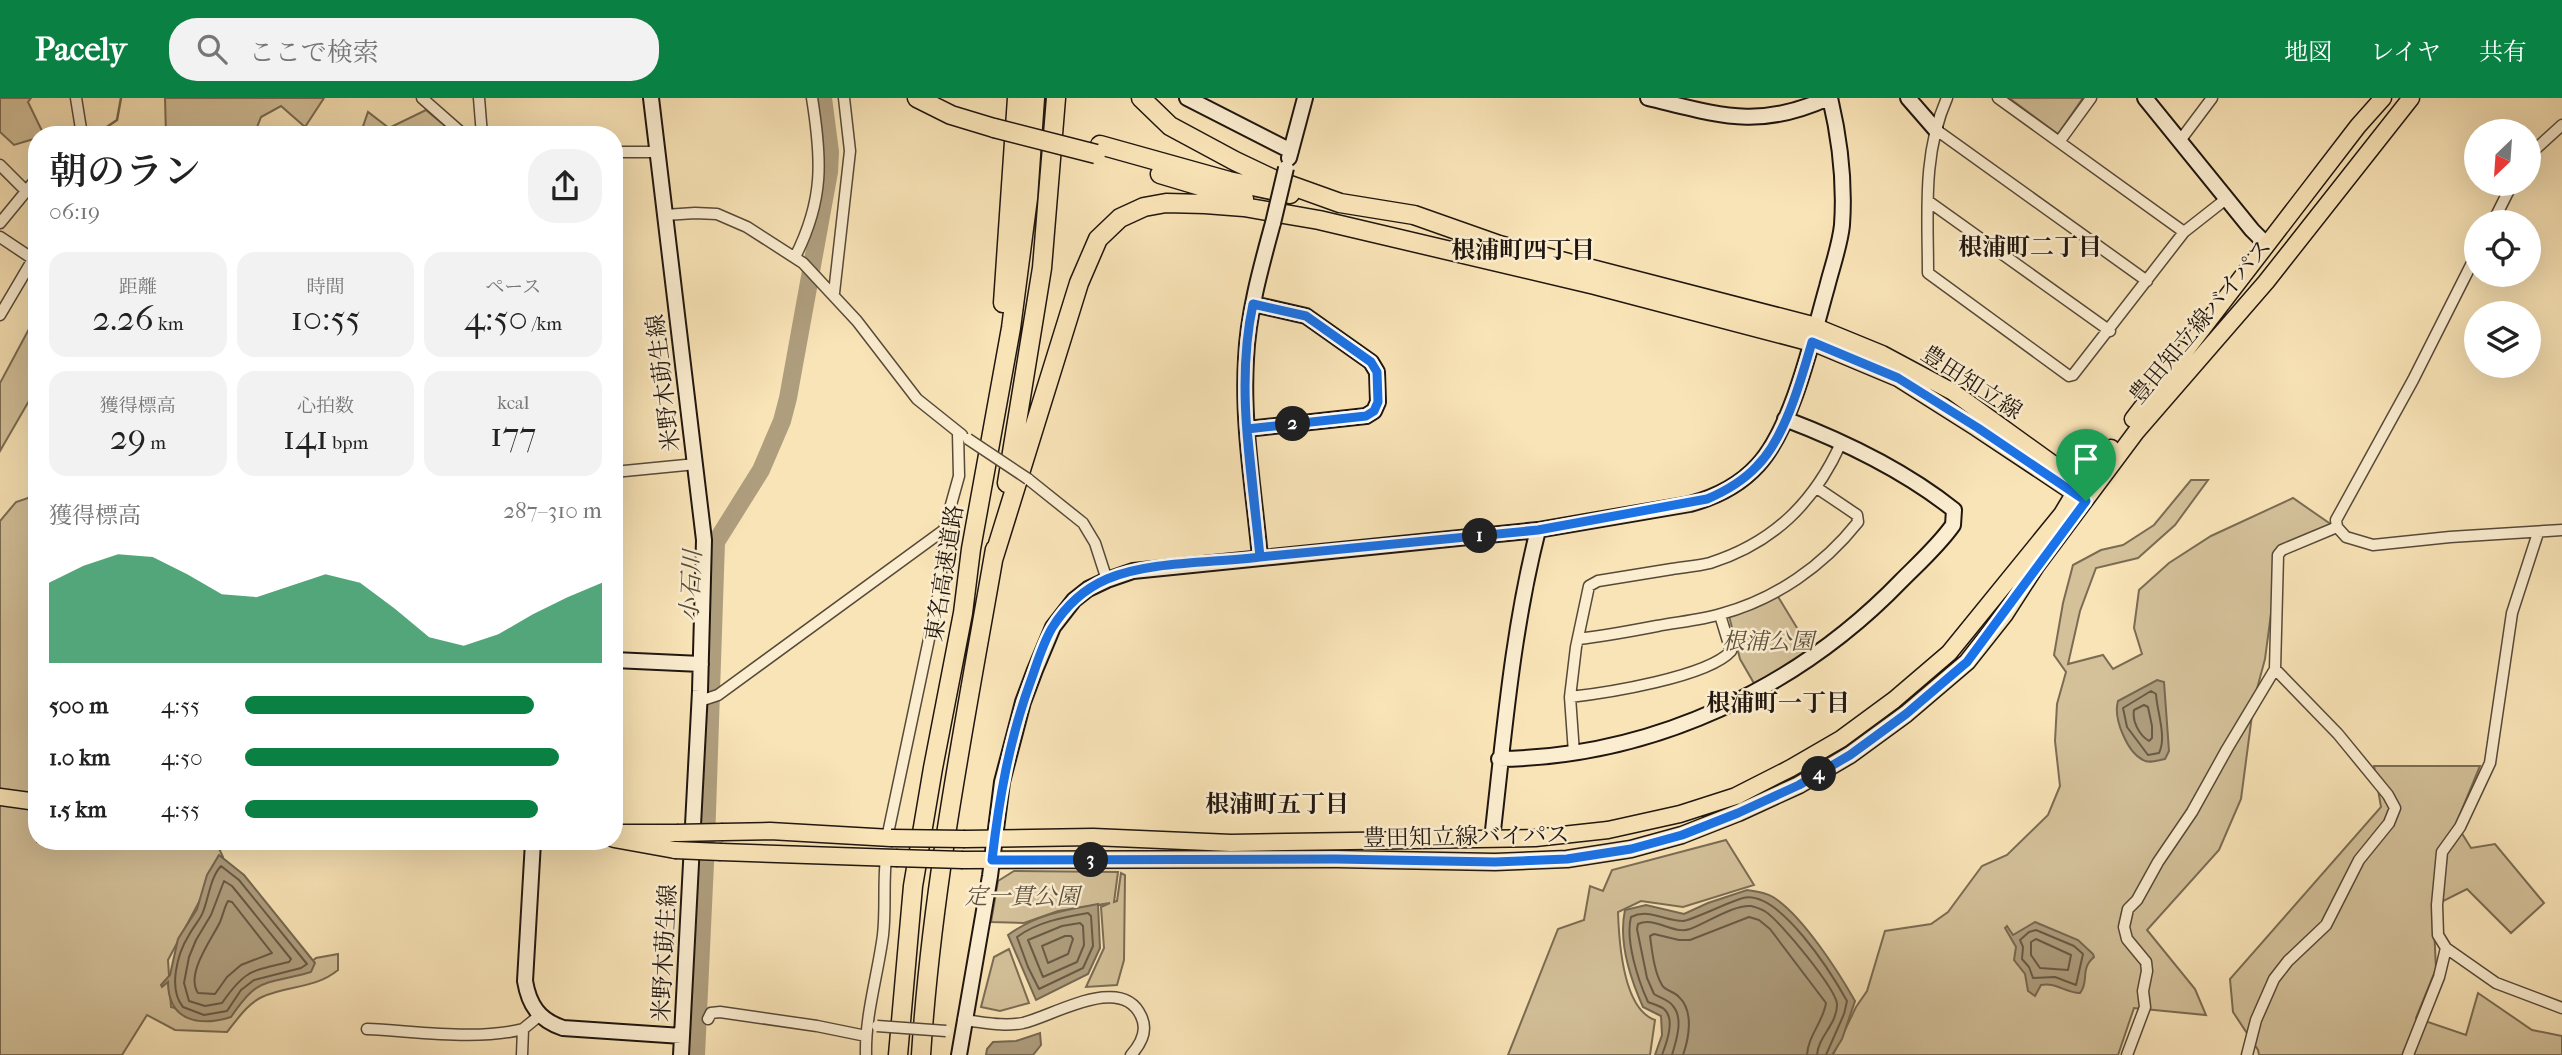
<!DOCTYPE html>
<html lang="ja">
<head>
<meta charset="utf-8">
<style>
	body { margin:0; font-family:"IM FELL French Canon","Noto Serif JP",serif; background:#f2f2f2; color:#222; height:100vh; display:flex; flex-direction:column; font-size:26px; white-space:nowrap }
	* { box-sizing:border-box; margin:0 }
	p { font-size:23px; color:#767676 }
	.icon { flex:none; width:38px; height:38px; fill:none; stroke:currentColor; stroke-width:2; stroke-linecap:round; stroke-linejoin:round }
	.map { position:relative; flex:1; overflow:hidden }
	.details { position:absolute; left:28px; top:28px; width:595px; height:724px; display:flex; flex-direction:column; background:#fff; border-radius:28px; box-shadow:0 7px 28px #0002 }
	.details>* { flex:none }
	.needle { width:46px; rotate:205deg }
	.controls { position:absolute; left:2464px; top:21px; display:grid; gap:14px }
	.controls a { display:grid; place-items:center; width:77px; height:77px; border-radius:50%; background:#fff; box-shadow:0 7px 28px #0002; font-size:35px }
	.pin { position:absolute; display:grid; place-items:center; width:60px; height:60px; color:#fff; margin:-72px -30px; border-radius:50% 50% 50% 0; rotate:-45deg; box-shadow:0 0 7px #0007 }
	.pin .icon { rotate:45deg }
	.km { position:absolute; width:35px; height:35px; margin:-18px; border-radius:50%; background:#222; color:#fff; font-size:19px; line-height:35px; text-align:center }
	.round { display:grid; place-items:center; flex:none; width:74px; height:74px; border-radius:28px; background:#f2f2f2 }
	.overview { display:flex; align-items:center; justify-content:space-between; height:119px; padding:0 21px }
	h1 { font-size:38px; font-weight:600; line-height:52px }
	.figures { display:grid; grid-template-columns:repeat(3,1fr); gap:10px; height:119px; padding:7px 21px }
	.figures div { display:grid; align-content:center; border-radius:18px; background:#f2f2f2; text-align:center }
	.figures b { font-size:35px; font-weight:600 }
	.figures small { font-size:19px; font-weight:400 }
	.figures p { font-size:19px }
	.chart { height:196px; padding:14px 21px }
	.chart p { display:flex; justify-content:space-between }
	.chart svg { width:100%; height:126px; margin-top:7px; fill:#0b8043; opacity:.7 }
	ul { padding:0 21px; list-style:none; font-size:23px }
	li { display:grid; grid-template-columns:112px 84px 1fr; align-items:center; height:52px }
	li i { height:18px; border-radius:9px; background:#0b8043 }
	header { display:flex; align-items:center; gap:42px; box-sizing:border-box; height:98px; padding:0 35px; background:#0b8043; color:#fff }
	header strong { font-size:33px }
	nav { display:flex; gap:38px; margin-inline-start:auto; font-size:24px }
	.search { width:490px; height:63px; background:#f2f2f2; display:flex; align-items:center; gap:18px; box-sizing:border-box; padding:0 24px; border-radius:28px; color:#767676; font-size:26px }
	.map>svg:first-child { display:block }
	.green { fill:#d4c19a; stroke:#7a6c54; stroke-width:2 }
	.water { fill:#af9e7e; stroke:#766852; stroke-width:2 }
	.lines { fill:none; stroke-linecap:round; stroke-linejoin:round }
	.shore { stroke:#685a46; stroke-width:2 }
	.stream { stroke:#766852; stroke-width:2.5 }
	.river { stroke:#af9e7e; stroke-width:18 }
	.street-casing { stroke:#564a39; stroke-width:13 }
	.secondary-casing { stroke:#20160f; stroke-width:18 }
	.primary-casing { stroke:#20160f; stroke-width:19 }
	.highway-casing { stroke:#20160f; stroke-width:21 }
	.street { stroke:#fbedd0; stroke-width:10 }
	.secondary { stroke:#fbedd0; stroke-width:14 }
	.primary { stroke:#f9e4b7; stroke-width:16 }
	.highway { stroke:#f9e4b7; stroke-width:18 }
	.street-bridge-casing { stroke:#564a39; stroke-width:13; stroke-linecap:butt }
	.secondary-bridge-casing { stroke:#20160f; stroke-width:18; stroke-linecap:butt }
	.primary-bridge-casing { stroke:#20160f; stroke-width:19; stroke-linecap:butt }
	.highway-bridge-casing { stroke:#20160f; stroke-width:21; stroke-linecap:butt }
	.street-bridge { stroke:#fbedd0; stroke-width:10 }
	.secondary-bridge { stroke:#fbedd0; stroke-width:14 }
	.primary-bridge { stroke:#f9e4b7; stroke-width:16 }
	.highway-bridge { stroke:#f9e4b7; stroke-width:18 }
	.route-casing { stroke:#fff; stroke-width:14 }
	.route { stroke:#1a73e8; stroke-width:9 }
	.labels { text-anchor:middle; stroke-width:5; stroke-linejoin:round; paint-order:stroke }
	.street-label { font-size:23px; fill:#20160f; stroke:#fbedd0 }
	.park-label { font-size:23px; font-style:italic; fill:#5f5240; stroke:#fbedd0 }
	.neighbourhood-label { font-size:24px; font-weight:bold; fill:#20160f; stroke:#fbedd0 }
	.water-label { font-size:24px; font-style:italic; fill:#594c3b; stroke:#fbedd0 }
</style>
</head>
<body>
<header>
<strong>Pacely</strong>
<div class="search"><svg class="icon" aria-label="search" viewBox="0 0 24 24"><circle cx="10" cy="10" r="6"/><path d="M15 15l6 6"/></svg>ここで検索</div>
<nav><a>地図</a><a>レイヤ</a><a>共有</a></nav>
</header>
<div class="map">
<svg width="2562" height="957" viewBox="0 0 2562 957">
	<rect width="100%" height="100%" fill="#f9e4b7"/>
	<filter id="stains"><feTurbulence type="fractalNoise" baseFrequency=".00286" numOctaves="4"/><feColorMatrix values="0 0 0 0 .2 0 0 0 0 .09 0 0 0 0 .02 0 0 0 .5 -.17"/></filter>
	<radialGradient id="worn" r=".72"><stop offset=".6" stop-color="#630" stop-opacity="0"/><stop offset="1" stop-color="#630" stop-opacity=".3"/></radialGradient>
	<path class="green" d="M0,0h31l-3,4 16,33h-7v3l-23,7 -14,-13z
		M165,0h159l-19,29 -24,-21 -20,11 -7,18h-88z
		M2009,0h74l-25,36z
		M426,12l30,25h-96l8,-23 21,16z
		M37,216v73l-37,64v-68z
		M2191,382h17l-33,45 -37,33 -42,10 -16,43 -12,53 35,-9 10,14 29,-15 -8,-26 5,-38 30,-27 42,-27 82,-38 39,27 -52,21 -15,113 -11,41 -13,99 -22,51 -72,80 48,59 11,26 -72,-7 -16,47h-285l23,-48 11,-16 18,-60 46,-7 17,-12 34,-46 25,-11 41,-40 12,-29 -5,-45 2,-37 9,-32 -12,-17 9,-52 10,-38 28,-15 22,-5 31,-20z
		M37,397v347h179l7,15 -55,103 3,47 29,8 37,-19 42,-26 25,-2 12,-10 22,-4v16c-23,19 -50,15 -76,27 -15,7 -25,23 -35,35l-52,-2 -28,-15 -25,40h-122v-534l16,-19z
		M1777,497l34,56 -56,34 -15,-26 -11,-43 28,-9z
		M2374,668h106l-24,58 15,24 24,-4 49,59 -33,30 -44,-44 -34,17 3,63 -20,49 50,17 12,-42 54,37 30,6v19h-303l-1,-5 -25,-38 -3,-33 151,-172z
		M1726,742l28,45 -71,22 -42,-6 -23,11c1,30 5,97 37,108l-5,35h-142l50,-126 26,-9 6,-34 13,5 9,-21z
		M1014,773l104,1 -4,30 3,-1 4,-28 4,2 -1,85 -7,25 -31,2 18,-39 -3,-41 9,-4 -52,8 -34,12 -33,-1 7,-41z
		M1009,851l20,54 -29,8 -19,-4 13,-50z"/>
	<path class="water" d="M2157,582l7,2 5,69 -4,8c-7,1 -16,5 -22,1 -16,-8 -30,-42 -25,-59z
		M219,757l25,20 71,88 -4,9 -7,2c-43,11 -47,5 -73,43 -32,10 -63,4 -63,-35l-6,5 -1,-2 9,-10 8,-36 19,-30 10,-34z
		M1747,792c8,1 18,2 26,7 29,18 65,74 82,104l-13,38 -10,16h-177l7,-20 -1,-19 -18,-9c-13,-29 -25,-65 -18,-97l21,-5 38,9 24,-11z
		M1098,806l2,44 -12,26 -52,26 -28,-65c27,-20 57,-25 90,-31z
		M2035,824l43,18 15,14 1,3c-15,13 -4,24 -14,36 -15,0 -23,-11 -39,-8l-6,11 -7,-5 -3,-17 -11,-14 2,-13 -11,-19 2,-2 6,9z
		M1040,935l1,12 -8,10h-47l1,-6 6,-7 23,-1z"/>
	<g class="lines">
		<path class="shore" d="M2151,593l5,3c1,18 11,43 3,59l-11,2 -21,-28 -4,-19z
			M2144,607l4,2 4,19v12l-3,3c-10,-6 -17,-20 -15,-31z
			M221,768l18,14 68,84 -6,4 -47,12 -13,10 -14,21 -23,4 -21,-8c-15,-18 -6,-53 6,-72 4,-8 11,-15 14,-23 6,-15 7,-34 18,-46z
			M224,783l8,5 59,73 -2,3c-38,9 -44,8 -67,41l-17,3 -16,-5 -5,-18 5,-26 7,-17 15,-25z
			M228,803l4,1 40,51 -31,12 -14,12 -12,17 -17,-1c-13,-19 14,-54 22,-71 3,-7 4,-14 8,-21z
			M1088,815l3,3 2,30 -10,22 -44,21 -11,-22 -11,-30c20,-15 47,-20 71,-24z
			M1080,825l3,3 1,19 -7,17 -34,15 -15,-37 34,-14z
			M2036,832l38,16 9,8 -7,31 -21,-8 -22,1 -4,-11 -7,-8 1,-12 -3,-7 9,-8z
			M1065,838h6l2,3 -5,15 -20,9 -6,-17z
			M2036,841l35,16 -3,15 -28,-2 -9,-13v-13z
			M1662,957c4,-11 14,-36 2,-46 -4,-3 -11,-5 -16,-7 -10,-22 -23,-62 -17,-85 18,-9 33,4 52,4 7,0 48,-20 60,-23 36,-9 89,76 104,103l-3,13 -18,41
			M1672,957c4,-14 12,-36 1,-49 -4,-6 -13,-8 -19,-12l-7,-16 -10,-49 1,-5c16,-8 35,11 52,5 17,-6 42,-24 61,-23 4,1 11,3 15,6 14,9 72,79 71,93 0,19 -19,32 -20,50
			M1683,957c6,-17 11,-44 -4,-58 -5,-6 -14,-6 -17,-12 -8,-13 -10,-35 -12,-49l4,-2 25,6h11l59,-23 10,3 11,9 56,74c-3,19 -18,33 -19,52"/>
		<path class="stream" d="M95,37l22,-15 4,-22"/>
		<path class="river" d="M696,957l10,-213 10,-300 45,-72 21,-49 6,-23 41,-226 1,-20 -7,-54"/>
		<g class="street-casing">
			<path id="street" d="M76,0l6,37
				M422,0l42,37
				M479,0l3,37
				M1947,0c-25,56 -19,116 -19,175l141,103 4,-1 111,-143 42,-33
				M1998,0l186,134
				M1935,31l212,152
				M2059,44l32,-44
				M2179,44l33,-44
				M614,54h43
				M2529,57l33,-30
				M0,67l26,26
				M1928,103l182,130
				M665,117l30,-2 22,1 30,13 56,36 54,58 60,78 45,36
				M2493,124l19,-38
				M0,125l37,-45
				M0,139l33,22 -33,56
				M795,159c29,-57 27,-97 17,-159
				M834,195l16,-142 -6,-53
				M614,374l82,-8
				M1028,381l55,44 12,20 12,37
				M2337,429l-1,-7 77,-140 63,-125
				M2337,429l9,10 27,8 77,-8 112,-7
				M2538,435l-26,80 -22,150 -30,64 -18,25 -5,53 1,30 8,13 50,35 66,25
				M1578,541c27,-3 53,-8 79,-13 21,-4 44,-6 64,-12 55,-15 102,-48 137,-92l-1,-7 -40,-27
				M1570,599c36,-4 138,-20 161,-46l-11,-36
				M700,603l18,-6 226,-165
				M1574,655l-4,-56 6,-50 13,-61 9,-5c25,-4 49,-8 74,-12 13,-2 26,-3 38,-6 63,-20 104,-60 131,-120
				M887,740l53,-251 4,-57 15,-54 -1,-43
				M708,921l3,-6 9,-1 97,14 49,10
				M963,922c20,2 40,7 60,3 30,-7 99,-50 118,-7 7,14 0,28 -10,39
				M367,931c47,2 111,12 156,0
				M522,957l1,-26 16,-13
				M866,957c-1,-40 12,-81 17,-120 3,-26 0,-52 3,-77
				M2127,957l18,-48 -2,-16 4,-20 -1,-9 -19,-23 -3,-12 4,-18 9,-9 21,-38 34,-50 35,-63 48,-80 3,-114 4,-5 55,-23
				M2247,957l9,-35 18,-41 14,-18 38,-36 33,-65 30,-37 6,-15 -7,-13 -50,-61 -63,-65
				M2408,957l31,-78 7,-29"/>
		</g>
		<g class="secondary-casing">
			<path id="secondary" d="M651,0l53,442 -4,151 -19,364
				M1187,0l104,53
				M1648,0c71,17 109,32 180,0
				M1908,0l27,31
				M2145,0l107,132 15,15
				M1289,60l16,-60
				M1247,331l119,-13 8,-5 4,-9 -1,-30 -6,-10 -65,-46 -53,-12
				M1260,459c-6,-65 -18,-132 -14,-198 2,-46 15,-92 27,-136
				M614,562l87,4
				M1499,661c153,-2 298,-70 403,-179 17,-17 37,-35 51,-55l1,-15c-49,-39 -111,-69 -169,-91
				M1492,741c12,-104 20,-207 46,-309
				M533,744l-8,139c4,24 14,39 38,47l119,8
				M959,957l31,-179 12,-94 21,-80 12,-32 18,-43 21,-27 14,-11 19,-9 26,-9 405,-41 152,-26c26,-7 50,-19 68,-39 35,-38 55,-129 69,-178 5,-20 13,-42 15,-62 3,-43 -2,-85 -12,-127"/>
		</g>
		<g class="primary-casing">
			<path id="primary" d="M1816,229l66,27 71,38 136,98
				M1812,244l86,36 79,50 105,70
				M2133,321l225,-293 25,-28
				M0,699l37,5
				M723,734l47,-1 121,7
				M614,735h63
				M614,741l61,11
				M965,741l128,-2 138,6 304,-5 73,-8 72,-16 56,-18 55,-28 50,-29 53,-39 55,-47 113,-139 12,-20 37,-46
				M721,754l175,6
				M963,762l373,-1 159,3 72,-3 64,-10 51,-14 56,-22 61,-28 51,-30 56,-41 61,-52 38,-48 31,-48 100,-134 130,-150 145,-184"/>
		</g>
		<g class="highway-casing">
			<path id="highway" d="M917,0l34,17 43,13
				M1141,0l29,28 65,35 38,18 67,24 74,12 85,30 317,82
				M1100,47l129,36 61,13
				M1160,76l84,25
				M1003,205l14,-205
				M1007,385l35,-215 14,-170
				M993,462l86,-277 19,-44 22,-21 24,-11 22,-4 39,1 39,3 75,13 276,65 217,57
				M898,957l15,-169 20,-118 30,-155 8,-64 40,-221 17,-130 7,-100
				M921,957c11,-170 45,-339 74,-506"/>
		</g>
		<use href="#street" class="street"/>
		<use href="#secondary" class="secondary"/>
		<use href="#primary" class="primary"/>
		<use href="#highway" class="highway"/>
		<g class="street-bridge-casing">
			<path id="street-bridge" d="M968,341l60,40
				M877,928l69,5"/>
		</g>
		<g class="secondary-bridge-casing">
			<path id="secondary-bridge" d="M1273,125l13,-55"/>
		</g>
		<g class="primary-bridge-casing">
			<path id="primary-bridge" d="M677,735l46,-1
				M891,740l74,1
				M675,752l46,2
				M896,760l67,2"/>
		</g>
		<g class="highway-bridge-casing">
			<path id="highway-bridge" d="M994,30l102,26"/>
		</g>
		<use href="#street-bridge" class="street-bridge"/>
		<use href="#secondary-bridge" class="secondary-bridge"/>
		<use href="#primary-bridge" class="primary-bridge"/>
		<use href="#highway-bridge" class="highway-bridge"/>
	</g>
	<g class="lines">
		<g class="route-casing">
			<path id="route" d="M2086,403l-108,-73 -80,-50 -86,-36c-11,38 -27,96 -55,124 -14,15 -31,25 -50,33l-169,31 -278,27c-8,-83 -25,-170 -7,-253l53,12 65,46 6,10 1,30 -4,9 -8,5 -119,13 13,128c-46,6 -111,4 -153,22 -23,10 -42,28 -55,49 -10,17 -15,36 -22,55 -21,58 -31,116 -38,177l344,-1 159,3 72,-3 64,-10 51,-14 56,-22 61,-28 51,-30 56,-41 61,-52 119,-161"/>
		</g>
		<use href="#route" class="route"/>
	</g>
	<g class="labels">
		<g class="street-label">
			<text transform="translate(2200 223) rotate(-50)" y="8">豊田知立線バイパス</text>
			<text transform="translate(1972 284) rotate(33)" y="8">豊田知立線</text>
			<text transform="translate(663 285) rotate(-97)" y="8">米野木莇生線</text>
			<text transform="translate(944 475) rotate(-81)" y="8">東名高速道路</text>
			<text transform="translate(1466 738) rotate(-1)" y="8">豊田知立線バイパス</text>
			<text transform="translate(664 855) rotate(-87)" y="8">米野木莇生線</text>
		</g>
		<g class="park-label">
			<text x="1768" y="551">根浦公園</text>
			<text x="1022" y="806">定一貫公園</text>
		</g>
		<g class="neighbourhood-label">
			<text x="2030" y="157">根浦町二丁目</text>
			<text x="1523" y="160">根浦町四丁目</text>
			<text x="1778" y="613">根浦町一丁目</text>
			<text x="1277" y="714">根浦町五丁目</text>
		</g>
		<g class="water-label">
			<text transform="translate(691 488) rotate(-87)" y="8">小石川</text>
		</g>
	</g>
	<rect width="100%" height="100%" filter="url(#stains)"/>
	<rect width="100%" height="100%" fill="url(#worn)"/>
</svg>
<div class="controls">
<a><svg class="needle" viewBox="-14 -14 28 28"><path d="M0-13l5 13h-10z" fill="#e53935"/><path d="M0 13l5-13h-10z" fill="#767676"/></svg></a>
<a><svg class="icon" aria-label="locate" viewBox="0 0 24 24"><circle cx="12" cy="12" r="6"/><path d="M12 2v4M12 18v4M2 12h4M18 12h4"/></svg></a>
<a><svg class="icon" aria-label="layers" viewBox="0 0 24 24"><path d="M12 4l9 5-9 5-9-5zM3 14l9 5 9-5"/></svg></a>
</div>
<div class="pin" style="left:2086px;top:403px;background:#1e9e55"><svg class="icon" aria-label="arrive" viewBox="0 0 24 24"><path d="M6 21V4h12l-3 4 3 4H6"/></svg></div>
<b class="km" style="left:1480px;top:438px">1</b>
<b class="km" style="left:1293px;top:326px">2</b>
<b class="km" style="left:1091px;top:762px">3</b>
<b class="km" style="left:1819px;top:676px">4</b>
<section class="details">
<div class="overview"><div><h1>朝のラン</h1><p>06:19</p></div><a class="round"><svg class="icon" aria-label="share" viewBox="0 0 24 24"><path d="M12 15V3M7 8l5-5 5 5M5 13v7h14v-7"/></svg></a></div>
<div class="figures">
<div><p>距離</p><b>2.26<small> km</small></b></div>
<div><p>時間</p><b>10:55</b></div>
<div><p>ペース</p><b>4:50<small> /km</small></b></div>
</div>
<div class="figures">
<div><p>獲得標高</p><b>29<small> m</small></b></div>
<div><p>心拍数</p><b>141<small> bpm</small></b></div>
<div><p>kcal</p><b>177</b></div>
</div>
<div class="chart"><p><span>獲得標高</span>287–310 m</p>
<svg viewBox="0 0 160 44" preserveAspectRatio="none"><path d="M0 44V16L10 10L20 6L30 7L40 13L50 20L60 21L70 17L80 13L90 16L100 25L110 35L120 38L130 34L140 27L150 21L160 16V44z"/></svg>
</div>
<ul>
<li><b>500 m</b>4:55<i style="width:81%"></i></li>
<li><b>1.0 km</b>4:50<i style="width:88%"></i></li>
<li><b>1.5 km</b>4:55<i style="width:82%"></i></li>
</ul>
</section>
</div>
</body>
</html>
